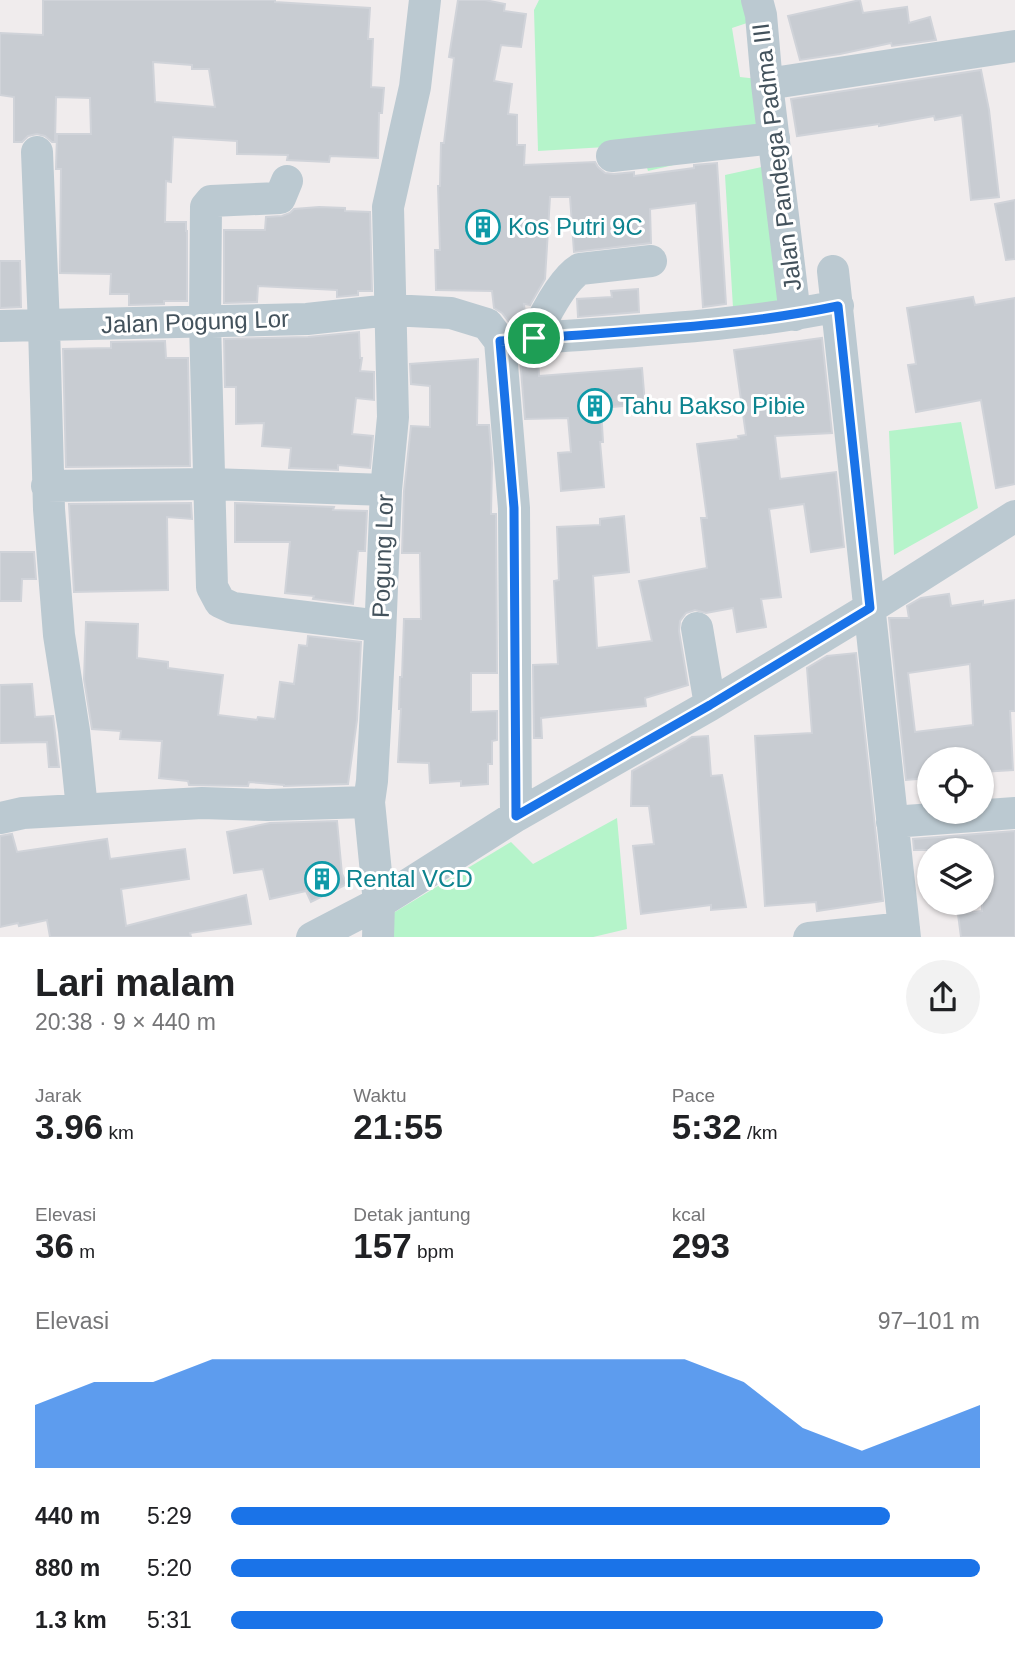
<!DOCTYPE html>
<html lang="id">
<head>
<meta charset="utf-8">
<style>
	body { margin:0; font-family:Helvetica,sans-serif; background:#f2f2f2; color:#202124; height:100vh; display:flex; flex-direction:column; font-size:26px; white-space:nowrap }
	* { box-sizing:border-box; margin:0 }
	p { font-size:23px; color:#757577 }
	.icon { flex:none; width:38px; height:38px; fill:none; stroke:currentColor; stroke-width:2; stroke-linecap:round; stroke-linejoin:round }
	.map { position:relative; height:937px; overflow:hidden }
	.sheet { display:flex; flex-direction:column; background:#fff; flex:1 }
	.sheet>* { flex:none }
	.fabs { position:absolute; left:917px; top:747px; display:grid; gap:14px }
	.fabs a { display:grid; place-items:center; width:77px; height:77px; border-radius:50%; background:#fff; box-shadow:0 2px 5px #0004; font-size:35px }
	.pin { position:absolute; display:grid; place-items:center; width:60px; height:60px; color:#fff; margin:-30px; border:4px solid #fff; border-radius:50%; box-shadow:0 2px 7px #0007 }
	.round { display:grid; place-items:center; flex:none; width:74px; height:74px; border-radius:37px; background:#f2f2f2 }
	.overview { display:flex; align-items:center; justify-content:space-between; height:119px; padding:0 35px }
	h1 { font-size:38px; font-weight:700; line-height:52px }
	.figures { display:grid; grid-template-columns:repeat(3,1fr); gap:10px; height:119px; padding:7px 35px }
	.figures div { display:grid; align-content:center }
	.figures b { font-size:35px; font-weight:700 }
	.figures small { font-size:19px; font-weight:400 }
	.figures p { font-size:19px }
	.chart { height:196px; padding:14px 35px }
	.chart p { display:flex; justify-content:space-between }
	.chart svg { width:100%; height:126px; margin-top:7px; fill:#1a73e8; opacity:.7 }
	ul { padding:0 35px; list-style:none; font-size:23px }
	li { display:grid; grid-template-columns:112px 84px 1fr; align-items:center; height:52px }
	li i { height:18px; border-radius:9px; background:#1a73e8 }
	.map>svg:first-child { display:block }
	.green { fill:#b5f4ca }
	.building { fill:#c8ccd2; stroke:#d0d3d9; stroke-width:2; fill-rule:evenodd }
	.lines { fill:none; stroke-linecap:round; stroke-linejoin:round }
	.minor { stroke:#bbc9d1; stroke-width:32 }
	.route-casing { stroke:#fff; stroke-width:14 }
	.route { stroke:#1a73e8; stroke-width:9 }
	.labels { text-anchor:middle; stroke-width:6; stroke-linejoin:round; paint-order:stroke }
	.street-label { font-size:24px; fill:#43525c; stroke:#fff }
	.culture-label { font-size:24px; fill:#0d838f; stroke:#fff; text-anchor:start }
</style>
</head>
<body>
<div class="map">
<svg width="1015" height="938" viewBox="0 0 1015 938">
	<rect width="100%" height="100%" fill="#f0eced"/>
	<path class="green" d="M539,0h211l6,20 -24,8 8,49 18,2v66l-110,26 -8,-26 -102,6 -4,-141z
		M784,162l16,144 -66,18 -9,-149z
		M961,422l17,86 -84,47 -5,-124z
		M617,818l10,111 -38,9 -204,-1v-19l126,-76 22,22z"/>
	<path class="building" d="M43,0h232v2l95,6 -2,31h5l-2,48 13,1 -2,25h-3l-1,45 -48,-2 -1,6 -42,-2 1,-5 -51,-1v-13l-64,-4 -2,45 -5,-1 -1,41h21v9h1v70h-23v3l-35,1v-11h-19l1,-20 -51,-1 1,-104h-5l1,-35h34l-1,-36 -34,-1 -1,45h-3l-7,-6 -8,-2 -9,2 -6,6h-8v-45l-14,-2v-62l43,2zM153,62l39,3v4h17l6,38 -60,-5z
		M458,0h27l20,4 -1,7 22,3 -5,33 -20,-2 -7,36 18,3 -4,30 9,1v30h8l-1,20 71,-3 3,5 7,6 9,1 20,-2v4l60,-8v-3l23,-2 9,141 -23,3 -7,-104 -46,6 1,34 -77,9 -4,-55h-20l-5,82 -15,26 -6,-1 1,10 -3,7 -13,1 -7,-9 -8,-5 -2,-17 -56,-1 -1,-40h5l-2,-64h2l1,-43h3l10,-85 -5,-1z
		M860,0l3,13 44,-6 2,16 21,-6 6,23 -44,6 -1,-3 -51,11 -40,6 -12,-44z
		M981,70l8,40 10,87 -28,3 -9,-85 -27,5 -1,-4 -55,10v-2l-82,12 -6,-37z
		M1015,200v59l-9,1 -11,-56z
		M319,207l26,1v3l25,1 2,79h-14v4l-21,2v-7l-79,-4 -1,16 -33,1v-73h41l1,-13 16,-1 8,-3 4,-4z
		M0,261h20l1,46 -21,1z
		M638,289l1,23 -61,5 -1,-18 35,-2 -1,-6z
		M973,297l2,8 40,-7v186l-19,4 -15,-88 -65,12 -8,-47 8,-1 -9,-56z
		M359,332l1,26h2l-2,13 14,1v28l-18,-2 -4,36 21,2 -3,32 -32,-3v5l-49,-2 2,-20 -29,-2 2,-23 -28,1v-37h-11l-1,-48 84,-2z
		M822,338l10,95 -57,3 5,43 56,-7 8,75 -33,5 -7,-48 -35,5 12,88 -20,2 5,28 -29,5 -4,-24 -27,5 -11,-3 -9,3 -6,8 -1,10 9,54 -43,13 1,8 -105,12 1,20h-8l-1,-73 25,-1 -4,-83 5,-1 -2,-53 43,-2v-6l24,-3 5,56 -36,4 4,72 55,-7 -13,-60 68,-13 -6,-50h6l-10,-74 42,-5 -1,-3 8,-1 -12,-85z
		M165,341l1,17h22l2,108 -124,1 -3,-118 48,-1v-6z
		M538,356l1,20 103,-8 3,36 -44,4 2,34h-3l4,45 -43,4 -3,-38 13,-1 -3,-34 -43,1 -5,-61z
		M478,359l-1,66h12l3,38 -1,51h5l1,159h-26v39l26,-1v29l-5,1v23h-4v20l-27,2v-5l-31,2 -1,-20 -31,-1 3,-53h-2l1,-32h2l2,-58h17l-1,-66h-18l2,-62 7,-65 19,1v-41l-19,-2 -1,-20z
		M191,503l1,16 -25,-2 1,73 -94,2 -5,-88z
		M235,503l99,4 -1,3 34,1 -2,40h-7l-5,53 -40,-5 1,-3 -29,-3 5,-51h-55z
		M0,552h34l2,27h-14l-1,22h-21z
		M949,594l2,12 32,-5v4l32,-5v111h-5l3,59 -31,2v-12h-53v18l-23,2 -17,-162h20l-2,-12 14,-8zM970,664l3,61 -58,7 -7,-59z
		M86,622l52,2 -1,34 31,4v6l55,7 -5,40 39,5 1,-3 17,2 5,-37 14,2 5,-39 8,1 1,-10 53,6 -4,78 -9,64 -64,2v-1l-35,-3 -1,4 -59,-1 -1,-4 -29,-3 3,-37 -42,-2 1,-8 -29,-2 -8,-50z
		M856,653l27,248 -66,10 -1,-9 -51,4 -10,-170 57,-3 -5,-65 20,-12z
		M32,684l3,33 18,-1 6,51h-10l-2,-25 -47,1v-58z
		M708,736l3,40 11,-1 24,132 -35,3v-5l-70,9 -8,-68 21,-2 -5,-38h-18l1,-35 53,-29 7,-5z
		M337,821l5,53 5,10 -36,18 -5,-11 -36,8 -7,-30 -29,4 -7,-41 43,-9z
		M1015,831v106h-54l-3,-23 24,-3v-61h-68l-1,-11z
		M12,834l5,18 90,-13 3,20 75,-10 4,30 -68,10 5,37 120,-31 5,29 -61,9 1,4h-141l-3,-17 -28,6 -1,-3 -18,4v-91z"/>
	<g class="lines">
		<path class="minor" d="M757,0l4,15 6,69 28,231
			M767,84l248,-38
			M37,152l7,174 5,183 10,126 15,96 8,78
			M612,156l162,-18
			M287,181l-7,17 -69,3 -5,6 -1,115 7,265 8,15 13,6 147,18
			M833,271l72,667
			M0,326l307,-7 83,-9 61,3 36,11 13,17 14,167 2,308
			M534,338c9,-20 28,-58 46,-69l71,-8
			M500,341c113,-10 227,-12 338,-35
			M47,486l163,-2 176,6
			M697,628l13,77
			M0,818l23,-5 179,-10 65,2 102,-3
			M892,822l123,-9
			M312,938l67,-35 137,-87 194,-111 160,-97 145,-92
			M378,938l1,-35 -10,-101 3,-21 8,-145 6,-146 7,-73 -5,-210 27,-120 10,-87
			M809,938l95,-10"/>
	</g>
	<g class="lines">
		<g class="route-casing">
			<path id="route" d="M838,306l32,302 -160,97 -194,111 -2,-308 -14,-167c113,-10 228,-12 338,-35z"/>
		</g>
		<use href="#route" class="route"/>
	</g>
	<defs>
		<g id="building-ring" transform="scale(1.75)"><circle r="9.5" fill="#fff" stroke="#0f9aa8" stroke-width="1.5"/><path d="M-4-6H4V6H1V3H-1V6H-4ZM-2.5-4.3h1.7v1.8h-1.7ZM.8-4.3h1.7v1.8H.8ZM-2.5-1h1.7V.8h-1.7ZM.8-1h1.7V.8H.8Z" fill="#0f9aa8"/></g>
	</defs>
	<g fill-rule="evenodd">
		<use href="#building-ring" x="483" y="227"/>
		<use href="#building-ring" x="595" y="406"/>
		<use href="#building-ring" x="322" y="879"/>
	</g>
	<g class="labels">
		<g class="street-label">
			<text transform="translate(777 157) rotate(-97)" y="8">Jalan Pandega Padma III</text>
			<text transform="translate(195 322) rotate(-2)" y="8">Jalan Pogung Lor</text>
			<text transform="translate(383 556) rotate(-88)" y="8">Pogung Lor</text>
		</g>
		<g class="culture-label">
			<text x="508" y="235">Kos Putri 9C</text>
			<text x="620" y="414">Tahu Bakso Pibie</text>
			<text x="346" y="887">Rental VCD</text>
		</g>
	</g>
</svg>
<div class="fabs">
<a><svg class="icon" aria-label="locate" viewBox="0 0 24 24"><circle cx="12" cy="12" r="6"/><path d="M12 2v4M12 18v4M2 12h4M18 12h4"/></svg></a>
<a><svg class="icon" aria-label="layers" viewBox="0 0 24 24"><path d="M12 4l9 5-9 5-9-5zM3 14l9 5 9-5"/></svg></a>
</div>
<div class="pin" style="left:534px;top:338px;background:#1e9e55"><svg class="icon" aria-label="arrive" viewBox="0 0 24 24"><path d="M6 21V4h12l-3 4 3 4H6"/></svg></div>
</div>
<section class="sheet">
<div class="overview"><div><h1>Lari malam</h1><p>20:38 · 9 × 440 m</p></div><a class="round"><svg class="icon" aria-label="share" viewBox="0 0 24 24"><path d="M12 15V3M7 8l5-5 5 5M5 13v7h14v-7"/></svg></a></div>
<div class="figures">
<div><p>Jarak</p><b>3.96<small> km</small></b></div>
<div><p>Waktu</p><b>21:55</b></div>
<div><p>Pace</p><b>5:32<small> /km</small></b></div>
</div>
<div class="figures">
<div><p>Elevasi</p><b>36<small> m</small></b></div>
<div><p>Detak jantung</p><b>157<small> bpm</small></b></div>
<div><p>kcal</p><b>293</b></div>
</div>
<div class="chart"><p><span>Elevasi</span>97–101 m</p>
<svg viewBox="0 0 160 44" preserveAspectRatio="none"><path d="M0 44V22L10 14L20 14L30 6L40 6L50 6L60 6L70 6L80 6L90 6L100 6L110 6L120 14L130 30L140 38L150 30L160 22V44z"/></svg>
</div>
<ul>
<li><b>440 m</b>5:29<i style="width:88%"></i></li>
<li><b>880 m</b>5:20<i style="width:100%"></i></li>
<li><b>1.3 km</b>5:31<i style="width:87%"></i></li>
</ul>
</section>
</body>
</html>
